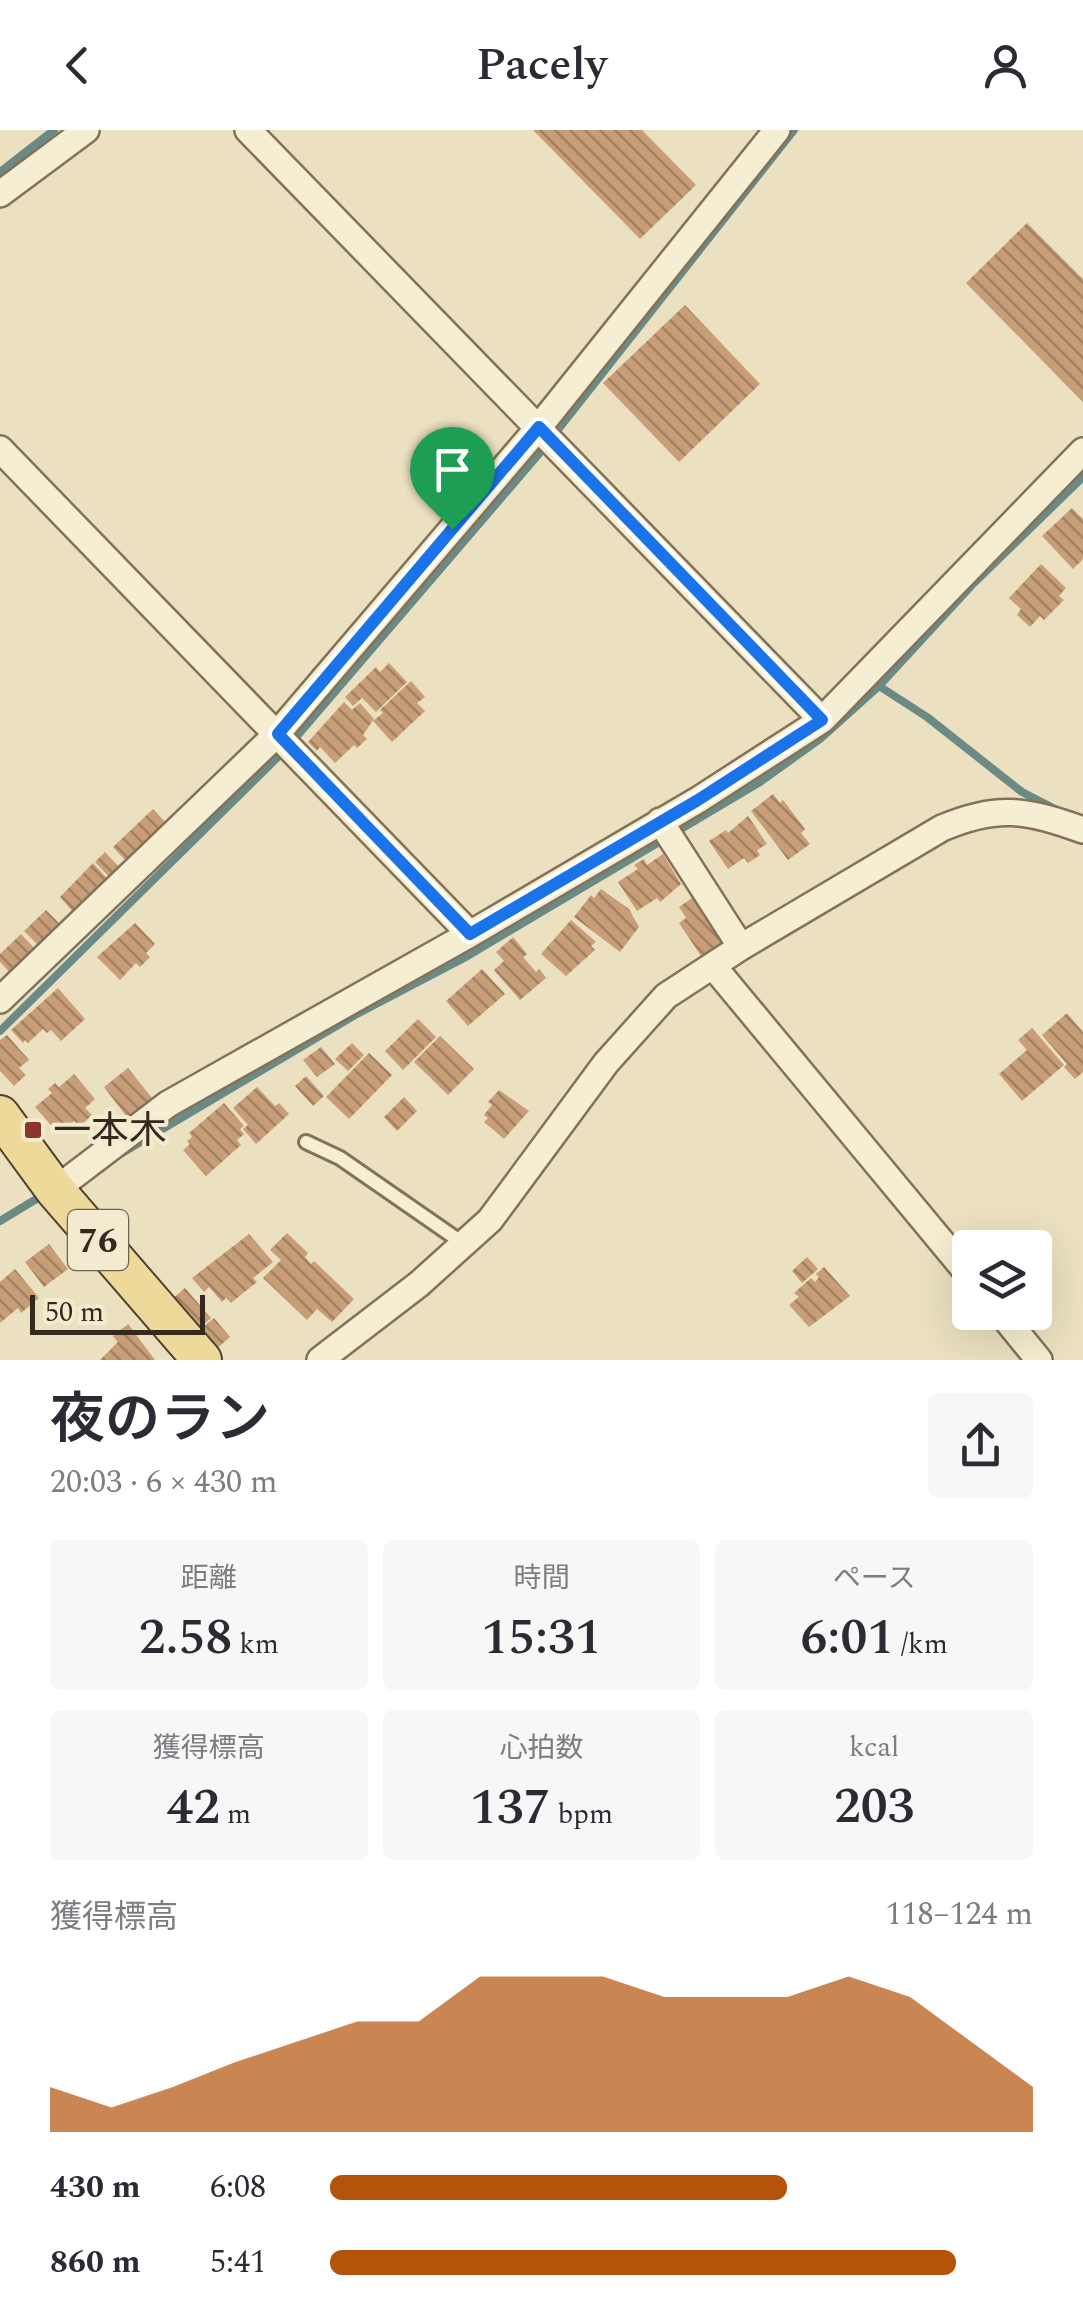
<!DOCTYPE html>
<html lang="ja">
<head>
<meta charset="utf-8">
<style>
	body { margin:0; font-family:Spectral,"Noto Sans JP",serif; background:#f7f7f7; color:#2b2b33; height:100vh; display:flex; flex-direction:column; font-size:38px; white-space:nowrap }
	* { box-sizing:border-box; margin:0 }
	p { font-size:32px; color:#7c7c81 }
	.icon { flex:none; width:55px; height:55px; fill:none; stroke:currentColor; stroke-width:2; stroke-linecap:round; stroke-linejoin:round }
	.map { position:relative; height:1230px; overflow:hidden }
	.details { display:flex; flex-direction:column; background:#fff; flex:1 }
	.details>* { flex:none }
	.buttons { position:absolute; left:952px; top:1100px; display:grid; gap:20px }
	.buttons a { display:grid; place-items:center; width:100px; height:100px; border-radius:10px; background:#fff; box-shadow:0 10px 40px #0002; font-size:50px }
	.scale { position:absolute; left:30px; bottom:25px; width:175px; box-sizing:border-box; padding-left:10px; border:5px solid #33291d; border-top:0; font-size:28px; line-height:35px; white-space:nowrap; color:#33291d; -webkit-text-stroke:8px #f3ebcf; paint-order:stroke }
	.pin { position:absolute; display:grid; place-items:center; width:85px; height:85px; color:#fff; margin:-102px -42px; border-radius:50% 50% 50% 0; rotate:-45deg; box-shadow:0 0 10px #0007 }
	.pin .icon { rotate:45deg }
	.round { display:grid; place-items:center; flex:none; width:105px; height:105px; border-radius:10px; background:#f7f7f7 }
	.headline { display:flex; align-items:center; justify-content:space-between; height:170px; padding:0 50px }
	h1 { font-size:55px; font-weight:600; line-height:75px }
	.stats { display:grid; grid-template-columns:repeat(3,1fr); gap:15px; height:170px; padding:10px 50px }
	.stats div { display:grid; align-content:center; border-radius:10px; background:#f7f7f7; text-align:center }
	.stats b { font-size:50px; font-weight:600 }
	.stats small { font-size:28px; font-weight:400 }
	.stats p { font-size:28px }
	.chart { height:280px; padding:20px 50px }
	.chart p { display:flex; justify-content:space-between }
	.chart svg { width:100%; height:180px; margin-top:10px; fill:#b45309; opacity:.7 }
	ul { padding:0 50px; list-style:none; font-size:32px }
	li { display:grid; grid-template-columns:160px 120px 1fr; align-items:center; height:75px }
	li i { height:25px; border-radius:12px; background:#b45309 }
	header { display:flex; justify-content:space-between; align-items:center; height:130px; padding:0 50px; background:#fff; font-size:45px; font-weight:600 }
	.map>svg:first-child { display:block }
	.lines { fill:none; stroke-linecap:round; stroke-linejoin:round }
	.stream { stroke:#6b8a85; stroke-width:8 }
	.building { fill:url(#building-back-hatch) }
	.lane-casing { stroke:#837259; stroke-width:18 }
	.street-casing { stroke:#837259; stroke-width:30 }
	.primary-casing { stroke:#50402d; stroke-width:42 }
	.lane { stroke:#f6eed2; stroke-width:12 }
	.street { stroke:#f6eed2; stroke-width:25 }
	.primary { stroke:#edd999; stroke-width:38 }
	.route-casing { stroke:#fff; stroke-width:20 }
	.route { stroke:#1a73e8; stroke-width:12 }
	.poi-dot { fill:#8e332d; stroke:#f3ebcf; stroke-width:4 }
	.labels { text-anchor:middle; stroke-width:8; stroke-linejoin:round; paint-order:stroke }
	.shield { fill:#f3ebcf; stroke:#6d6352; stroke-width:2.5 }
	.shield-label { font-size:35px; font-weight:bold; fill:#33291d }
	.poi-label { font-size:38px; fill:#33291d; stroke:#f3ebcf; text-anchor:start }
</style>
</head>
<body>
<header><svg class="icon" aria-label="back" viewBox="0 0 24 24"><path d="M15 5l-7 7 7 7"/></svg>Pacely<svg class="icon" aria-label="person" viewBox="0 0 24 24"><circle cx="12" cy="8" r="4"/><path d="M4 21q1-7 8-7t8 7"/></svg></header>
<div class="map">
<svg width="1083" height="1230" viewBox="0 0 1083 1230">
	<defs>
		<pattern id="building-back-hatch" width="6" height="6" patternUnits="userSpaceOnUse" patternTransform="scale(2.5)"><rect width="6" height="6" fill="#c79e78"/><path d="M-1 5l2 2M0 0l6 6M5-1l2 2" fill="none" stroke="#a28162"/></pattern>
	</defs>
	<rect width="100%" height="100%" fill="#ebe1c0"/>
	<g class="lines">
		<path class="stream" d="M0,42l54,-42
			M879,556l48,31 95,75 33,17
			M0,901l286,-282 252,-294 256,-325
			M122,1023l233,-138 109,-57 296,-176 60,-43 59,-53 93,-101 111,-108
			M0,1091l43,-26"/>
	</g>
	<path class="building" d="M533,0h109l54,55 -56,54z
		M1027,93l56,56v123l-117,-119z
		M685,175l75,79 -81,78 -76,-79z
		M1072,378l11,11v40l-10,10 -31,-33z
		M1041,434l25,24 -7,8 5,4 -20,20 -4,-4 -10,11 -13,-12 4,-6 -12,-11z
		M389,533l18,19 -31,30 -14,-14 -9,8 -8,-9 31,-30 4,5z
		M411,551l14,16 -8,6 8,8 -33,31 -19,-21 10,-8 -3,-3z
		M344,572l8,8 8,-7 14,16 -11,16 4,4 -10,9 -3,-3 -19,18 -15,-16 -3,4 -9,-9z
		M773,664l7,9 3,-3 22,29 -4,4 9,11 -22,16 -37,-49z
		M153,679l13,14 -40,38 -13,-14z
		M748,686l19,28 -10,6 3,5 -12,8 -4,-5 -16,11 -19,-28 17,-11 2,3z
		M105,722l18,19 -10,10 -18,-19z
		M663,724l18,30 -21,18 -3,-4 -20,13 -19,-29 20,-13 -4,-4 10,-6 3,6z
		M93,733l18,20 -36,31 -15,-17z
		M601,759l28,20 10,18 -19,25 -46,-35 17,-22 3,3z
		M695,766l29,46 -23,14 -22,-33 7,-5 -7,-11z
		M46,780l17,17 -22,21 -17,-17z
		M571,790l25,22 -5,4 4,4 -29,26 -25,-22z
		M135,793l20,21 -9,9 4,4 -10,10 -4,-4 -16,17 -23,-23z
		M21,804l19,20 -25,24 -15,-16v-8z
		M513,807l14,17 -4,3 13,15 3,-3 7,9 -26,22 -26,-30 10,-9 -8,-9z
		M482,839l23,25 -37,32 -22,-25z
		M58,858l27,31 -24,22 -10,-11 -4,3 -4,-4 -15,14 -3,-3 -2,3 -12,-13z
		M1067,883l16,19v40l-8,7 -11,-12 3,-3 -25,-29z
		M418,889l18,18 -33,33 -18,-19z
		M1032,898l32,37 -42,36 -23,-27 28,-24 -9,-10z
		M7,905l22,25 -10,8 7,7 -12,11 -14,-15v-31z
		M440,906l34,33 -26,26 -34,-33z
		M352,913l12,12 -16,16 -13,-12z
		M321,917l14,17 -18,13 -14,-17z
		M369,923l23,22 -43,44 -23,-22z
		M128,938l24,30 -25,19 -23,-30z
		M74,944l21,25 -10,9 7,7 -13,12 -5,-6 -15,13 -24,-27 17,-14 -4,-4 7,-6 4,4z
		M306,946l18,20 -11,10 -18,-20z
		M257,957l18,19 4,-3 10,11 -33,30 -13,-15 5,-4 -15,-17z
		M499,960l30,21 -25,28 -20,-17 4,-4 -4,-3 8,-10 -4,-3z
		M404,967l13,14 -20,20 -13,-14z
		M224,973l20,23 -4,3 4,5 -7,6 4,5 -35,31 -23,-26 7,-6 -3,-3 5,-4 -3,-4z
		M287,1103l21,20 -3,4 6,7 3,-3 40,38 -22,23 -15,-13 -10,11 -44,-42 18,-18 -11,-10z
		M249,1104l24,28 -20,16 4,4 -26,21 -5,-5 -4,4 -13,-15 -5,5 -12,-14z
		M49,1114l19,25 -24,18 -19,-25z
		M807,1127l11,12 -16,14 -10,-12z
		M824,1137l26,29 -41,31 -20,-22 10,-8 -5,-4 17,-15 4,4 4,-5 -3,-3z
		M15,1139l24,29 -18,15 -3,-5 -18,15v-41z
		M185,1158l26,30 -15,13 -26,-30z
		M214,1188l16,19 -15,13 -17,-19z
		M128,1194l27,36h-55l18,-18 -5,-6z"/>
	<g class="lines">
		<g class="lane-casing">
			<path id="lane" d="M306,1012l34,16 124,86"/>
		</g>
		<g class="street-casing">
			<path id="street" d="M248,0l574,590
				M0,64l86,-64
				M0,319l470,485
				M660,691l81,126
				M713,836l257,310
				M0,870l277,-266 262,-307 238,-297
				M55,1060l113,-86 302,-170 228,-134 124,-80 261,-269
				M1000,1182l39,48
				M320,1230l99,-76 71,-64 116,-157 60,-67 75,-49 201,-119c56,-24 85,-18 141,2"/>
		</g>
		<g class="primary-casing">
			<path id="primary" d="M0,985l55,75 147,170"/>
		</g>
		<use href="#lane" class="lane"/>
		<use href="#street" class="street"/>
		<use href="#primary" class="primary"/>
	</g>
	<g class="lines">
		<g class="route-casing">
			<path id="route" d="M539,297l283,293 -124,80 -228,134 -192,-200z"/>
		</g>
		<use href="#route" class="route"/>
	</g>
	<rect class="poi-dot" x="23" y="990" width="20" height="20" rx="5"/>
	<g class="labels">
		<rect class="shield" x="68" y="1080" width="60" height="60" rx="8"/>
		<g class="shield-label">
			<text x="98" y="1122">76</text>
		</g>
		<g class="poi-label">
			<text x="53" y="1013">一本木</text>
		</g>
	</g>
</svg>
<div class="buttons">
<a><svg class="icon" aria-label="layers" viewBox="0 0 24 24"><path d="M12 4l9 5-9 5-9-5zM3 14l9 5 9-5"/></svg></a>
</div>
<div class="scale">50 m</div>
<div class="pin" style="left:452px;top:399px;background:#1e9e55"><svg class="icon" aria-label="arrive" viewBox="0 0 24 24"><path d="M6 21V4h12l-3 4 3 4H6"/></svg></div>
</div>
<section class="details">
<div class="headline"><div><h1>夜のラン</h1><p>20:03 · 6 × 430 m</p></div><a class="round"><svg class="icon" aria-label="share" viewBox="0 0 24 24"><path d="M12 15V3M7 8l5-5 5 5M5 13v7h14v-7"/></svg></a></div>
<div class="stats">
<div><p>距離</p><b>2.58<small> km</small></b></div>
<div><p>時間</p><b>15:31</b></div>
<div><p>ペース</p><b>6:01<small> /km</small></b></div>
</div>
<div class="stats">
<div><p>獲得標高</p><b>42<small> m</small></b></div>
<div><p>心拍数</p><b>137<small> bpm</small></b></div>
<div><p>kcal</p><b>203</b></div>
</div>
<div class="chart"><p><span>獲得標高</span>118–124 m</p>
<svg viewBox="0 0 160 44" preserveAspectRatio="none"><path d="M0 44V33L10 38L20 33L30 27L40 22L50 17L60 17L70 6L80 6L90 6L100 11L110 11L120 11L130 6L140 11L150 22L160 33V44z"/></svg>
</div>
<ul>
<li><b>430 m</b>6:08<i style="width:65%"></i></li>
<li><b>860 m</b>5:41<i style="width:89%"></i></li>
</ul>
</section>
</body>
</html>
